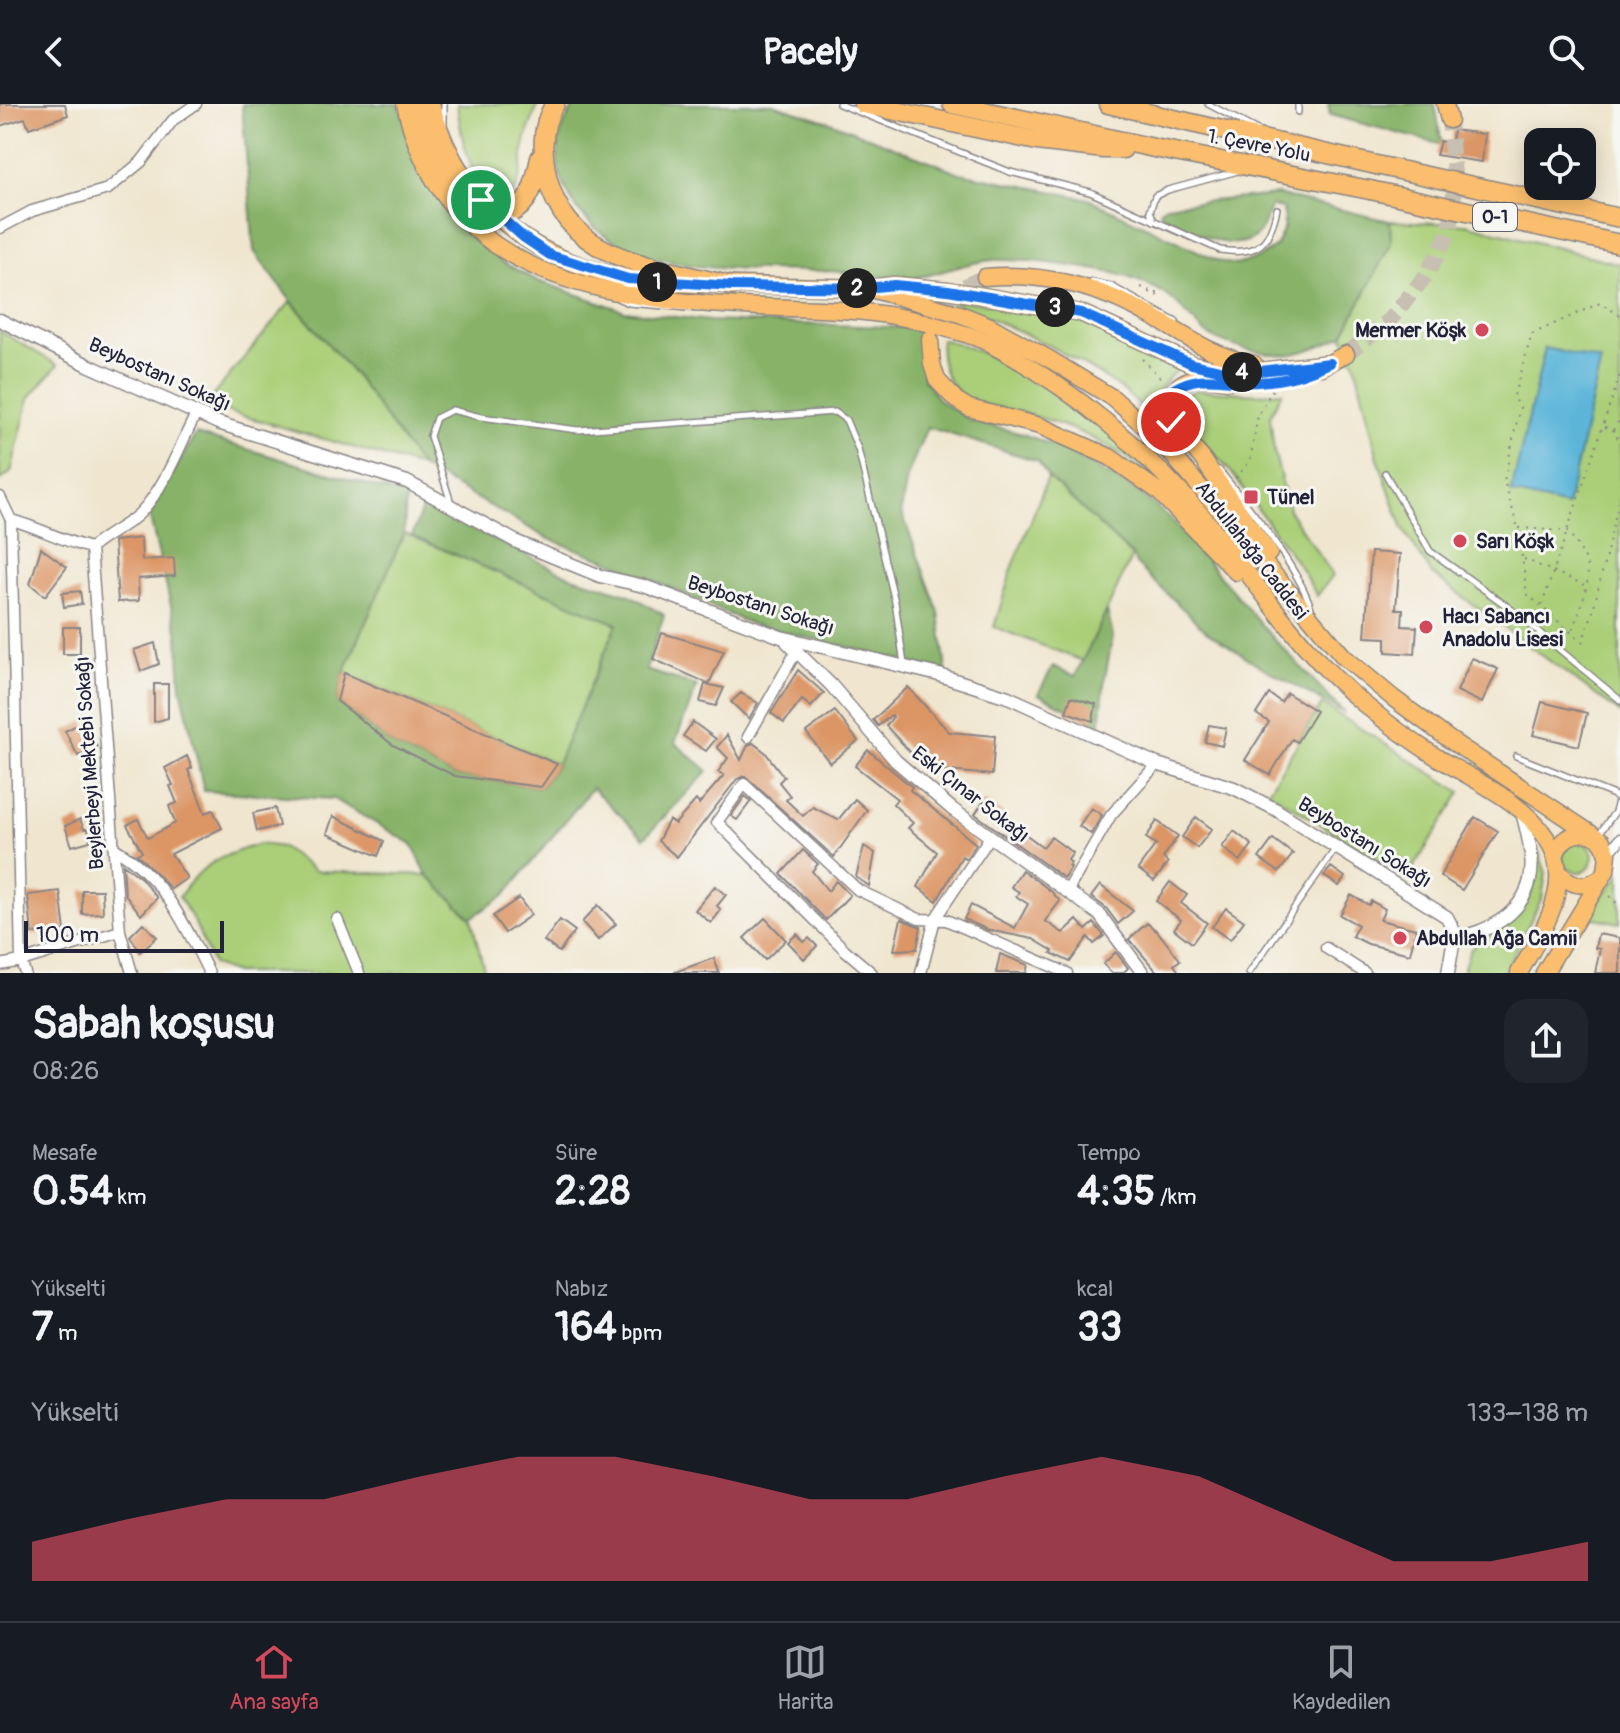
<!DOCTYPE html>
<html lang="tr">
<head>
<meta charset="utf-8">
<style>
	body { margin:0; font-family:Pangolin,sans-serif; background:#20242c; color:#f1f3f6; height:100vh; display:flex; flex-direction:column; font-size:30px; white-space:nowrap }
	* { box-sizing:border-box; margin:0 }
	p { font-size:26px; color:#9ea1a6 }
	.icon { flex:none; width:44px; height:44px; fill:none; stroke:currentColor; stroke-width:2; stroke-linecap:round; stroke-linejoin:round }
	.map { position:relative; height:869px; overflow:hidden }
	.drawer { display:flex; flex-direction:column; background:#171b24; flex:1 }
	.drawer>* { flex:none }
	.controls { position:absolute; left:1524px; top:24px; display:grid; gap:16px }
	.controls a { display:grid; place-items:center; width:72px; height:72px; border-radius:16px; background:#171b24; box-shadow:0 4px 20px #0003; font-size:40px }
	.scale { position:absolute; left:24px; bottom:20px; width:200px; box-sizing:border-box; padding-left:8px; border:4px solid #22223b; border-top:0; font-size:22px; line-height:28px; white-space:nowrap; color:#22223b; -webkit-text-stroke:6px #f6f6f2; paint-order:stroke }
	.pin { position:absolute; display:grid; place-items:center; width:68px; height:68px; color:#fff; margin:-34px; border:4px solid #fff; border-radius:50%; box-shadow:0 2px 8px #0007 }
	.km { position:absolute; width:40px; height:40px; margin:-20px; border-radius:50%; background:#222; color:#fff; font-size:22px; line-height:40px; text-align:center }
	.round { display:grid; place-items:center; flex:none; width:84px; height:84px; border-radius:24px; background:#20242c }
	.headline { display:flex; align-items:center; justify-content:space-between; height:136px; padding:0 32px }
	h1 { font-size:44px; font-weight:800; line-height:60px }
	.metrics { display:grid; grid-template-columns:repeat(3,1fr); gap:12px; height:136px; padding:8px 32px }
	.metrics div { display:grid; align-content:center }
	.metrics b { font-size:40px; font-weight:800 }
	.metrics small { font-size:22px; font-weight:400 }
	.metrics p { font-size:22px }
	.chart { height:224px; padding:16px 32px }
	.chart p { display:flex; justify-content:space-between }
	.chart svg { width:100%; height:144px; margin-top:8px; fill:#d1495b; opacity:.7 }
	header { display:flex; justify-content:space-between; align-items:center; height:104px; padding:0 32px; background:#171b24; font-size:36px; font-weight:800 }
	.menu { display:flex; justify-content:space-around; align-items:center; height:112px; border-top:2px solid #363941; background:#171b24; font-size:22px; color:#9ea1a6 }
	.menu a { display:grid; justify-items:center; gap:4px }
	.menu .current { color:#d1495b }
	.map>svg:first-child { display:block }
	.green { fill:#aacf78; stroke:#66785a; stroke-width:2 }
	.forest { fill:#87b268; stroke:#546a52; stroke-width:2 }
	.water { fill:#5cb5d9; stroke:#3f6c8a; stroke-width:2 }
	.building { fill:#dc9565 }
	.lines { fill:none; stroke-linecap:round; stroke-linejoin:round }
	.primary-tunnel { stroke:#c7bfb1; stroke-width:16; stroke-dasharray:16 8; stroke-linecap:butt }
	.service-casing { stroke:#898485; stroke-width:8 }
	.minor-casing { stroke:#898485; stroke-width:13 }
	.tertiary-casing { stroke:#898485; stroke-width:15 }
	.primary-casing { stroke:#898485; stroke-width:19 }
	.motorway-casing { stroke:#898485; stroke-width:21 }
	.path { stroke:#898485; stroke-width:2; stroke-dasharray:2 6; stroke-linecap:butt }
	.service { stroke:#fff; stroke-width:5 }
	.minor { stroke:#fff; stroke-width:10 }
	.tertiary { stroke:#fff; stroke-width:12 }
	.primary { stroke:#fabe6e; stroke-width:16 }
	.motorway { stroke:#fabe6e; stroke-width:18 }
	.motorway-bridge-casing { stroke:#898485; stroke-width:21; stroke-linecap:butt }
	.motorway-bridge { stroke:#fabe6e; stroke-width:18 }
	.route-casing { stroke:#fff; stroke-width:16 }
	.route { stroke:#1a73e8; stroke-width:10 }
	.poi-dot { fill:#d1495b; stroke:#f6f6f2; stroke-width:3 }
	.labels { text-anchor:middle; stroke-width:6; stroke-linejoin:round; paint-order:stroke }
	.shield { fill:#f6f6f2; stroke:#626272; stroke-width:2 }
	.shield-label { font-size:18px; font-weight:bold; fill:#22223b }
	.street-label { font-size:20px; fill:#22223b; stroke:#f6f6f2 }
	.poi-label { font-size:20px; font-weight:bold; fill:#22223b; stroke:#f6f6f2; text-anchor:start }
</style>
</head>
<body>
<header><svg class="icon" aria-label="back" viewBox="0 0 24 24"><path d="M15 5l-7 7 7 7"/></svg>Pacely<svg class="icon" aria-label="search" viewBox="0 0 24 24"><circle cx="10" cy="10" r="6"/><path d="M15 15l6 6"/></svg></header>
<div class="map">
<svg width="1620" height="869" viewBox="0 0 1620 869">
	<rect width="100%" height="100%" fill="#f6f6f2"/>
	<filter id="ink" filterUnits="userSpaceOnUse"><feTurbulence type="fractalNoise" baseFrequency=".0125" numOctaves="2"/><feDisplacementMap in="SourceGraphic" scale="16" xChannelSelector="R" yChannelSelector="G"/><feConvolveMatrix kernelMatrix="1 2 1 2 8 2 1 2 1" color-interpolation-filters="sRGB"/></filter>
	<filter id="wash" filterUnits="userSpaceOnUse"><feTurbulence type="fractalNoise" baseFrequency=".006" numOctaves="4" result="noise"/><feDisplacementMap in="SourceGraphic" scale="32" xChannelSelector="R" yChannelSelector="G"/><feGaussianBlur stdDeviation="1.8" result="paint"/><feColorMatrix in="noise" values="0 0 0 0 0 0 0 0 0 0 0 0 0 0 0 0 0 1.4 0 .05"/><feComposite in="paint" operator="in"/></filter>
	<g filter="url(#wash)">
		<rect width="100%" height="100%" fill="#f0e6cf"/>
		<path class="green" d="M457,0h81c-4,12 -9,24 -13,37 -4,18 -1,56 -24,61 -33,-24 -39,-60 -44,-98z
			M1390,117l76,3 154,40v449l-188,-139 -29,-45 -25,-70 -23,-96 -12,-28 48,-92z
			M944,195l85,9 38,7 119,50c-24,13 -33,31 -29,58 -12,-11 -23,-24 -36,-34 -55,-39 -116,-65 -177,-90z
			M291,197l64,74 66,92 -216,-62z
			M0,227l58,34 -29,33 -18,74 -11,9z
			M941,235c95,26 157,82 227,147 -31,-22 -61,-43 -96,-57 -23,-9 -47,-16 -71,-21 -15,-4 -28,-3 -40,-14 -17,-13 -22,-35 -20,-55z
			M1196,286l62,4 24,-2 -12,24 4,35 16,62 43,62 -16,21 -15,-26 -71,-98 -45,-49 -5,-12 2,-14z
			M1048,373l84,79 -49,105 -89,-34 18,-58z
			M404,429l213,91 -60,140 -213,-91z
			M1322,600l139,88 -54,86 -139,-87z
			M1563 753a15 15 0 1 1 30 0a15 15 0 1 1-30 0Z
			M260,740l22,3 33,24 112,4 44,43 14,55h-250l-22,-8 -19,-44 -15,-24c24,-35 41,-41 81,-53z
			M1537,743l9,26 -4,25 -38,75h-42c3,-8 5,-17 9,-24 9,-13 25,-18 37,-26 24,-18 30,-48 29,-76z
			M1620,770v49l-34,-7 31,-37z"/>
		<path class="forest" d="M242,0h156l46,100 30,35 30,24 34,18 87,30 85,10 208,7 6,51 16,22 32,20 51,13 43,16 74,43 34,29 91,107 79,84 -84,-47 -54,-35 -70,-67 -4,-9 -84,-78 -10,-16 -111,-34 -20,50 -6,34 38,101 7,59 -195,-47 -134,-60 -68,-25 -128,-72 -66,-92 -64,-74 -37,-50z
			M576,0h197l57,18 130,51 129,26 129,62 18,4 22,-7 18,-12 8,-18 -1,-20 -12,-2c-4,9 -8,23 -14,29 -24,23 -72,-8 -95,-20l-2,-5 6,-5 111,-10 113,26 1,22 -48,92c-16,9 -34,16 -51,19 -19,3 -66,-8 -82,-18 -13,-8 -24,-24 -35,-34 -16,-16 -55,-29 -77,-32 -34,-5 -69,-11 -103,-10 -28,1 -55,15 -83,18 -21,3 -60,-6 -84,-7 -89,-3 -224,11 -265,-88 -11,-26 -4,-57 13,-79z
			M1328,0h107l7,41 -112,-30z
			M196,330l210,62 -2,37 -60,140 -7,28 56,44 62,31 86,11 16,-23 60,-140 -205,-88 11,-30 147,70 60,19 34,20 -18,55 51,16 -22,57 33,28 -64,67 -52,-50 -87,107 -34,23 -44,-43 -15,-31 -79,-45 -129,-8 -23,-104 -3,-52 -29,-121z
			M1107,507l6,25 -8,41 -5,48 -62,-31 15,-28 22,10z"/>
		<path class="water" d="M1545,244l56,13 -34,145 -56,-13z"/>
		<g id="blocks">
			<path class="building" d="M0,0h65l3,11 -39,13 -4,-10 -25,8z
				M1453,26l32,4 -3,28 -46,-7 4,-14 11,3z
				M141,434l1,22 32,-2 1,18 -37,3 1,22 -21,1 -4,-61z
				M41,444l26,19 -22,29 -15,-12z
				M1371,448l29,2 -4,55h7l-1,17 15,1 -2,27 -29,-2v-14l-21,-1z
				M80,487l2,13 -18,3 -2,-14z
				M63,523h17v27h-17z
				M662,529l62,18 -15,33 -56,-25z
				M155,539l4,21 -18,7 -7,-21z
				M1472,554l26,11 -16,34 -25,-12z
				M798,566l26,23 -13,14 -9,-7 -18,23 -13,-10z
				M344,569l213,91 -16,23 -86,-11 -62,-31 -56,-44z
				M154,580h14v34l-14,4z
				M705,580l19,4 -8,18 -16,-4z
				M908,583l41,45 46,4 -3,39 -66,-6 -40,-43 7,-9 -1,-2 -14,11 -5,-6z
				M741,589l17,10 -9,16 -18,-17z
				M1287,589l29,18 -19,31 -5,-3 -22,36 -25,-15 24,-38 -13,-8 13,-20 12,8z
				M1071,593l25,7 -3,17 -27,-9z
				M1542,598l45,11 -8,33 -46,-11z
				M835,607l23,30 -28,22 -24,-31z
				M84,617l13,26 -19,9 -13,-25z
				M693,618l23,17 -10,12 -23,-15z
				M1209,621l17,3 -4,18 -17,-4z
				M727,631l14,25 7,-15 5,-2 12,9 19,25 -5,5 11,14 -4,4 17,16 10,-9 25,13 17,-21 12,11 -33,47 -89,-81 -8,3 -60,78 -19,-16 11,-21 6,4 21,-24 3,4 25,-29 -6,-3 10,-14 -11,-11z
				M868,646l44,37 -2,3 66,54 -10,15 -4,-3 -25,45 -19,-14 19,-35 -29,-24 5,-5 -20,-19 4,-5 -42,-33z
				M187,652l5,12 -4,2 17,43 8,-3 9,18 -51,26 16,24 -16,11 -34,-35 5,-2 -15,-27 11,-6 10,19 27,-15 -6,-17 8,-3 -7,-17 3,-1 -8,-17z
				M745,692l6,5 -14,19 -6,-4z
				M984,697l23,15 -2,3 38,28 8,-10 22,16 -5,7 3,3 -2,3 2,1 -7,11 -89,-64z
				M275,704l4,18 -22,5 -4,-18z
				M1091,704l11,7 -11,19 -12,-8z
				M333,712l51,25 -6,15 -51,-22z
				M1196,713l16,12 -15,19 -15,-11z
				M1475,713l23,14 -36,59 -22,-14z
				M80,715l4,10h4l2,12 -18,5 -7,-20z
				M1157,717l21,15 -15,22 5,5 -14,18 -16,-12 18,-25 -10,-6z
				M1234,727l18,14 -12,16 -18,-14z
				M1273,735l20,15 -14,18 -20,-14z
				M864,742l11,7 -6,33 -13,-9z
				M803,746l15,14 -6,7 16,20 8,-10 14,14 -24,25 -45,-46z
				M123,760l18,14 16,20 -16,17 -16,-21z
				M1331,763l14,10 -6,9 -15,-10z
				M1022,766l29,21 9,10 -15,20 18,12 14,-13 9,10 8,-7 10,13 -10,8 -6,-7 -18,25 -19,-9 2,-2 -20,-12 -45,-9 -24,-11 7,-14 44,23 13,-24 -12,-8 3,-4 -8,-5z
				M1170,778l17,13 -6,8 26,20 -15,20 -18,-14 7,-9 -25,-19z
				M1100,781l33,26 -15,13 -12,-16 -15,-11z
				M715,782l11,9 -9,11 4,4 -10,13 -16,-13z
				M82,786h20l1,23 -21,1z
				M60,787l5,40 -33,3 -4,-39z
				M1351,791l18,10 2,-4 14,8 -5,11 36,9 -6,25 -42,-10 -16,-8 6,-11 -18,-10z
				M519,794l12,17 -26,18 -12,-17z
				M598,801l18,19 -18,16 -16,-18z
				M1226,804l18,13 -14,19 -18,-13z
				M765,814l21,22 -21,20 -21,-22z
				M901,815l20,8 -4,22 -23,1z
				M560,816l15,11 -16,21 -15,-11z
				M143,819l14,14 -17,15 -10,-16z
				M1147,819l11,9 22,28 -6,5 6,8h-22l-29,-34z
				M797,830l7,8 5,-4 8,8 -13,13 -16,-17z
				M1598,830l22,4v35h-25l5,-24 -5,-1z
				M1116,848l12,16 -5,5h-11l-9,-9z
				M1000,850l28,11 -2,8h-30z
				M714,854l5,15h-44v-1z"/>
		</g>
	</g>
	<g filter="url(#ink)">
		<use href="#blocks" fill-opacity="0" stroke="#898485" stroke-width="2"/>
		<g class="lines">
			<path class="primary-tunnel" d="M934,217c8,-25 29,-35 51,-44
				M1346,250l44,-34 37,-46 23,-43 5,-46 -6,-65"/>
			<g class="service-casing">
				<path id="service" d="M444,0v23
					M839,0l171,68 80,20 130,58c38,6 49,-5 57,-41
					M1208,0l49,26
					M1298,8v-8
					M1154,117l-4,-10 5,-15 13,-6 70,-19
					M1092,178l19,4 65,36
					M619,195l10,4 70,6
					M1219,366c27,33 80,98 92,138
					M1385,369l45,78 81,58 109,91
					M451,399l-21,-67 6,-18 16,-8 29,7 97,13 257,-18 11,8 12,29 37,153 9,62
					M1516,652l98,39 4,6 -3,11 -16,22
					M1249,869l87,-125"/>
			</g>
			<g class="minor-casing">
				<path id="minor" d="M0,124l32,-17 76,-22 33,-27 32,-42 23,-16
					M0,393l11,23c28,7 50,21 80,28
					M11,416l10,441 4,12
					M91,444l29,383 12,42
					M91,444c14,-13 38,-23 50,-36 25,-27 39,-67 55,-98
					M748,633l49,-87
					M114,744c49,28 71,76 95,125
					M1608,750l12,-15
					M1068,786l43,-75 46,-51
					M337,815l22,54
					M1326,844l39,25
					M0,861l21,-4 99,-30
					M872,869l-27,-23 -128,-128 27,-38 114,106 61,29 27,1 121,53
					M921,869l14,-54 55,-82"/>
			</g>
			<g class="tertiary-casing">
				<path id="tertiary" d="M0,216l88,45 130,58 189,59 110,60 83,34 44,10 137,51 158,38 69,22 149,67 77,24 41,21 172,108 8,16 -7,40
					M787,538l44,43 65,76 56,48 147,105 44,59
					M1455,834c31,-5 67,-23 75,-58 5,-22 -3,-47 -8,-68"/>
			</g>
			<g class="primary-casing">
				<path id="primary" d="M405,0c35,162 177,192 320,201 79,6 143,-1 220,23 16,5 31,8 45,16 83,44 159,108 219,180 53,64 90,127 155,180 23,19 46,36 71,52 39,25 96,48 117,92 20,43 -13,89 -33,125
					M431,0c33,114 115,166 229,179l207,5 93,26 30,12 61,34 62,38 46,41 185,218 49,41 57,42 152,101 6,13 -2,17 -62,102
					M1445,0l4,16
					M985,173c59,-5 117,11 168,40 35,20 60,40 101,47
					M879,183l15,-2 54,5 133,23 111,51 32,7 27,1 79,-9
					M930,235l2,25 5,16 19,20 13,8 71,18 70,31 48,34 78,81
					M1322,263l24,-13
					M1229,277c-11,-1 -27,-5 -37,-2 -19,5 -30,27 -20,44 8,15 23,25 32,38 21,32 43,62 65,92
					M1555,751c7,-16 17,-24 35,-21
					M1558,767c12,15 26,18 42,7"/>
			</g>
			<g class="motorway-casing">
				<path id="motorway" d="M417,0c6,36 44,131 92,110 23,-10 26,-34 31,-56
					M555,0c-12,18 -13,40 -10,60 13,99 110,101 187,122
					M863,0l174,37 67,8h19
					M952,0l202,44 216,42
					M1108,0l268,61"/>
			</g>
			<path class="path" d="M1141,183l18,7 -1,2
				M1149,188l9,4
				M1620,211l-20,-12 -68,31 -19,64 7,9 -16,74 14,47 9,66 55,48 10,-27 28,-118
				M1142,255l21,21
				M1187,299l9,26
				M1605,323l8,3 7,12
				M1613,326l7,-11
				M1236,374l14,-17 8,-46 18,-31
				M1519,424l49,3c6,10 16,22 19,34 4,21 -9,48 -15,68
				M1524,455l61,26
				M1542,501l78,-230
				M1609,792l11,10"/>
			<use href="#service" class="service"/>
			<use href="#minor" class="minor"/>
			<use href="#tertiary" class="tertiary"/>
			<use href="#primary" class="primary"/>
			<use href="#motorway" class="motorway"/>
			<g class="motorway-bridge-casing">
				<path id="motorway-bridge" d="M1376,61l244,53
					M1370,86l250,54"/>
			</g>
			<use href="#motorway-bridge" class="motorway-bridge"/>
		</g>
	</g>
	<g class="lines" filter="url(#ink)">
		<g class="route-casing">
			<path id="route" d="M481,96l42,37 27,18 78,24 104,7 135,2 27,-3 54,5 133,23 111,51 32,7 27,1 79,-9c-24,11 -45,18 -72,19 -31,2 -57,-11 -84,7l-5,17 2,16"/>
		</g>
		<use href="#route" class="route"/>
	</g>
	<g class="poi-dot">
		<circle cx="1482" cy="226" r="8"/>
		<rect x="1243" y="385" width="16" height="16" rx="4"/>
		<circle cx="1460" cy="437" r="8"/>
		<circle cx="1426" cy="523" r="8"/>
		<circle cx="1400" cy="834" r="8"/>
	</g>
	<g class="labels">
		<rect class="shield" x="1473" y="99" width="44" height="28" rx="6"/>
		<g class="shield-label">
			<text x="1495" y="119">O-1</text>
		</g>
		<g class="street-label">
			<text transform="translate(1259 41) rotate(11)" y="7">1. Çevre Yolu</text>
			<text transform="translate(160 270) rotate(24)" y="7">Beybostanı Sokağı</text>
			<text transform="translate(1252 446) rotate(52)" y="7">Abdullahağa Caddesi</text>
			<text transform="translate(761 501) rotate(18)" y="7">Beybostanı Sokağı</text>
			<text transform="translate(89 659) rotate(-94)" y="7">Beylerbeyi Mektebi Sokağı</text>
			<text transform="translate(971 690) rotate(38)" y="7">Eski Çınar Sokağı</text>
			<text transform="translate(1365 738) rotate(32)" y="7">Beybostanı Sokağı</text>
		</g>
		<g class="poi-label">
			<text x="1466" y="233" text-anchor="end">Mermer Köşk</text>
			<text x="1267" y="400">Tünel</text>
			<text x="1476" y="444">Sarı Köşk</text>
			<text x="1442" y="519">Hacı Sabancı<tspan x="1442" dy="23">Anadolu Lisesi</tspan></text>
			<text x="1416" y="841">Abdullah Ağa Camii</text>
		</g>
	</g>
</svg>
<div class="controls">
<a><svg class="icon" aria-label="locate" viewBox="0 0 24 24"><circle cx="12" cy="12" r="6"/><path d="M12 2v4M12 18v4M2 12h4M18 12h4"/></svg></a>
</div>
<div class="scale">100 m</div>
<div class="pin" style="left:481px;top:96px;background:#1e9e55"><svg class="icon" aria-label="arrive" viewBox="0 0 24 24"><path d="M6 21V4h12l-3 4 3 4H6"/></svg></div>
<div class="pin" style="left:1171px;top:318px;background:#d93025"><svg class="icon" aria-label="check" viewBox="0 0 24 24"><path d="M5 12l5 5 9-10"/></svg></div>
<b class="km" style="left:657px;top:178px">1</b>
<b class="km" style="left:857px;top:184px">2</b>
<b class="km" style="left:1055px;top:203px">3</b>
<b class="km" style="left:1242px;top:268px">4</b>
</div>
<section class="drawer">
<div class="headline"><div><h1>Sabah koşusu</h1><p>08:26</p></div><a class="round"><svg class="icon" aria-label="share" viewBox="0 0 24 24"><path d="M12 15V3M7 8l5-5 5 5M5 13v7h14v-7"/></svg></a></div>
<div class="metrics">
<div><p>Mesafe</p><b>0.54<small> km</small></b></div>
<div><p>Süre</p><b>2:28</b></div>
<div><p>Tempo</p><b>4:35<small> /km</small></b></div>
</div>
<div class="metrics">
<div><p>Yükselti</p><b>7<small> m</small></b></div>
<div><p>Nabız</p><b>164<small> bpm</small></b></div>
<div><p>kcal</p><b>33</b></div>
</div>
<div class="chart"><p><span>Yükselti</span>133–138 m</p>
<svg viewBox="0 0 160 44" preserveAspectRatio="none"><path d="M0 44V32L10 25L20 19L30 19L40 12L50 6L60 6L70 12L80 19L90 19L100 12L110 6L120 12L130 25L140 38L150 38L160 32V44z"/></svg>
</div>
</section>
<nav class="menu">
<a class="current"><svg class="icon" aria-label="home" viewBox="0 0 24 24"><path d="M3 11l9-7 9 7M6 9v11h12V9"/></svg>Ana sayfa</a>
<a><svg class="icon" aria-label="map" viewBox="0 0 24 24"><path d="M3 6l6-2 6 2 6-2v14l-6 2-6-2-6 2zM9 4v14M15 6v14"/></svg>Harita</a>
<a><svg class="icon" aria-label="saved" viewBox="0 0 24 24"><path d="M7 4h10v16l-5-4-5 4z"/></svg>Kaydedilen</a>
</nav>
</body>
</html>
